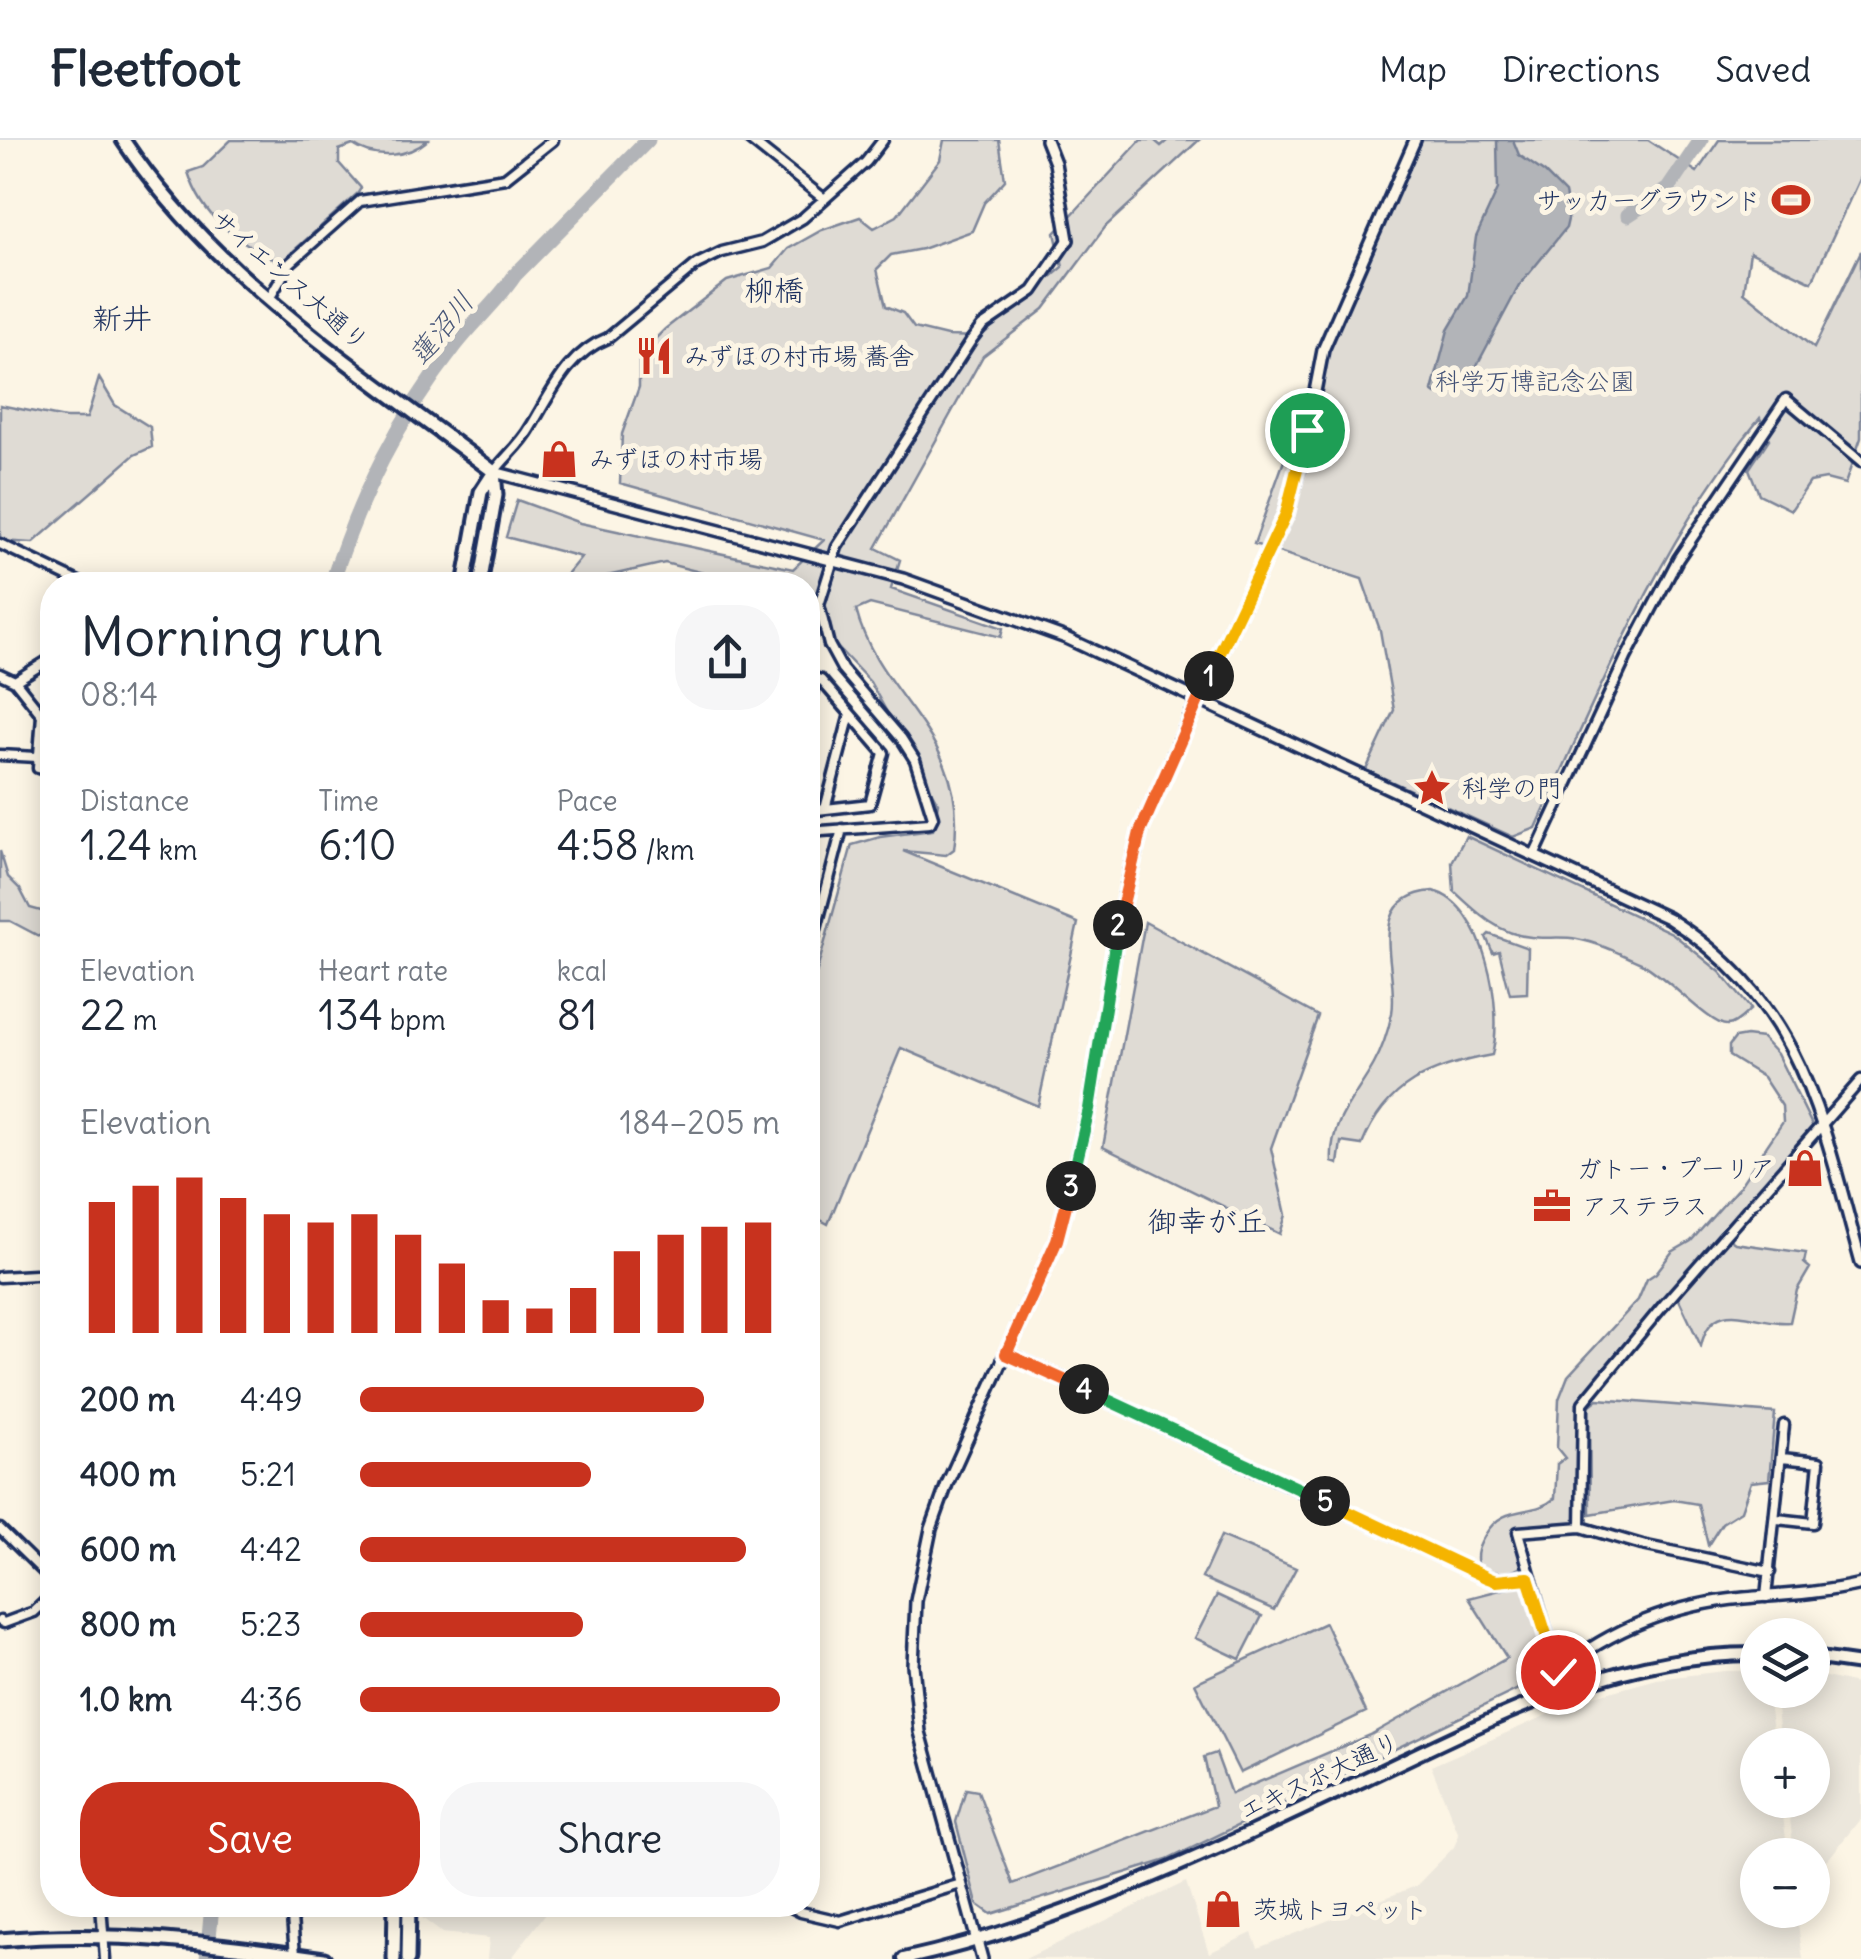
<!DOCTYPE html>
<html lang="en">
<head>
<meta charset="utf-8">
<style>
	body { margin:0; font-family:Delius,"Klee One",sans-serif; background:#f6f6f7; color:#1f2937; height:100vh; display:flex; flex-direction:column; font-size:38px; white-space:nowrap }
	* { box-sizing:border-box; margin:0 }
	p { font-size:32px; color:#747a83 }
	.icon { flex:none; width:55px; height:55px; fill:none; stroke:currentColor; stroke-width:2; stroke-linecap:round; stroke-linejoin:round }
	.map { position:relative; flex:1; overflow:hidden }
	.drawer { position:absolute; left:40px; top:432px; width:780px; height:1345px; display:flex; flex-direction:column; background:#fff; border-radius:40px; box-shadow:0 5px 25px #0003 }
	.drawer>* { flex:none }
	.controls { position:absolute; left:1740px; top:1478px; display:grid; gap:20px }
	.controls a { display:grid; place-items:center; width:90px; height:90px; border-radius:50%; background:#fff; box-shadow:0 5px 25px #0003; font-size:50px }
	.pin { position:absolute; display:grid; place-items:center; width:85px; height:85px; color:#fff; margin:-42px; border:5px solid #fff; border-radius:50%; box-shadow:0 2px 10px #0007 }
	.km { position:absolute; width:50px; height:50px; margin:-25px; border-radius:50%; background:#222; color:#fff; font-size:28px; line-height:50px; text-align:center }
	.round { display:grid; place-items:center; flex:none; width:105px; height:105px; border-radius:40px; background:#f6f6f7 }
	.overview { display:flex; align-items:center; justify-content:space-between; height:170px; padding:0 40px }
	h1 { font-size:55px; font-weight:600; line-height:75px }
	.stats { display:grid; grid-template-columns:repeat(3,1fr); gap:15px; height:170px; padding:10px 40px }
	.stats div { display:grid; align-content:center }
	.stats b { font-size:42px; font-weight:600 }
	.stats small { font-size:28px; font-weight:400 }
	.stats p { font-size:28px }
	.chart { height:280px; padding:20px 40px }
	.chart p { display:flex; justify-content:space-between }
	.chart svg { width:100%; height:180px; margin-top:10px; stroke:#c8321e; stroke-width:6 }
	.primary-button { display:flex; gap:20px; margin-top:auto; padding:20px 40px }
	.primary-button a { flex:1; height:115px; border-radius:40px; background:#c8321e; color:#fff; font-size:40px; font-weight:600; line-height:115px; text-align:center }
	.primary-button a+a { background:#f6f6f7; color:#1f2937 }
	ul { padding:0 40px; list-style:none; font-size:32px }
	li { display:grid; grid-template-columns:160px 120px 1fr; align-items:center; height:75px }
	li i { height:25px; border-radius:12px; background:#c8321e }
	header { display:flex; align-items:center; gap:60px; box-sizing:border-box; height:140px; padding:0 50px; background:#fff; border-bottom:2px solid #e0e1e3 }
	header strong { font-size:48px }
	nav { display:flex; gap:55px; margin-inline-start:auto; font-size:35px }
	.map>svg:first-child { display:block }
	.built { fill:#ece7dc }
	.green { fill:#dfdbd4; stroke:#7d8599; stroke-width:2.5 }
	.water { fill:#b2b4b8; stroke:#767f94; stroke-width:2.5 }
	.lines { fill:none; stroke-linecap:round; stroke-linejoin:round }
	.river { stroke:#b2b4b8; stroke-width:15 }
	.minor-casing { stroke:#1b2f5e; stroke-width:15 }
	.tertiary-casing { stroke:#1b2f5e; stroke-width:16 }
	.secondary-casing { stroke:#1b2f5e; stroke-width:18 }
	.primary-casing { stroke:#1b2f5e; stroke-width:19 }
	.minor { stroke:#fcf5e5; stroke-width:8 }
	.tertiary { stroke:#fcf5e5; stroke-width:9 }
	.secondary { stroke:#fcf5e5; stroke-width:10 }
	.primary { stroke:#fcf5e5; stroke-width:11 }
	.split-1-casing { stroke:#fff; stroke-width:20 }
	.split-2-casing { stroke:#fff; stroke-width:20 }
	.split-3-casing { stroke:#fff; stroke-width:20 }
	.split-4-casing { stroke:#fff; stroke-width:20 }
	.split-5-casing { stroke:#fff; stroke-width:20 }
	.split-6-casing { stroke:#fff; stroke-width:20 }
	.split-1 { stroke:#f5b400; stroke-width:12 }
	.split-2 { stroke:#f0652b; stroke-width:12 }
	.split-3 { stroke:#22a559; stroke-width:12 }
	.split-4 { stroke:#f0652b; stroke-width:12 }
	.split-5 { stroke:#22a559; stroke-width:12 }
	.split-6 { stroke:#f5b400; stroke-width:12 }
	.labels { text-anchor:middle; stroke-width:10; stroke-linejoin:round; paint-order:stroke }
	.poi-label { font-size:25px; fill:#1b2f5e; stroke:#fcf5e5; text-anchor:start }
	.street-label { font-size:25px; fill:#1b2f5e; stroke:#fcf5e5 }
	.park-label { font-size:25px; fill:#425176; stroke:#fcf5e5 }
	.water-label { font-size:28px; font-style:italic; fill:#485779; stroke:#fcf5e5 }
	.quarter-label { font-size:30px; fill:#1b2f5e; stroke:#fcf5e5 }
</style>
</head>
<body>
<header>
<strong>Fleetfoot</strong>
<nav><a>Map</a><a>Directions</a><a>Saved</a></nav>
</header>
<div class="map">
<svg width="1861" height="1819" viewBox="0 0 1861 1819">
	<rect width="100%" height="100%" fill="#fcf5e5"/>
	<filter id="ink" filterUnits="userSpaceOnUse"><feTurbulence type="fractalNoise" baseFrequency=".01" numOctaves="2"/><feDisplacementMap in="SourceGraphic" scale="20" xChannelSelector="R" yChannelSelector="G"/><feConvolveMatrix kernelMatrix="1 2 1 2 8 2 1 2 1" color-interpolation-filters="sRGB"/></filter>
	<g filter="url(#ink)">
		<path class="built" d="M1724,1531h33l1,19h9l8,55h-17v55h23l7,55h-30v55h38l7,49h-778l161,-77 23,71 43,-20 6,15 158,-62 38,-39 5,-12 -28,-69 153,-67 73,-20z
			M1813,1534l48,11v133l-31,39 -17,12 -1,-14h-18l-6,-55h24v-55h-31l-6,-55h37z
			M422,1765h130l-41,54h-24l2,-21 -47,-5 -20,-15z"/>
		<path class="green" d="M231,0h197c-21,18 -53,20 -75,5l-14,5v13l22,25 -3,5 -78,70c-43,-24 -76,-41 -92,-91l15,-5z
			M944,0h55l6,40 -21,23 -12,28 -50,18 -31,6 -14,14 9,37 17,7 11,15 33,8 33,1 83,-70 -8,-34 86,-93h13l7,6 7,-6h31l-93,86 -62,83 -61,47 -107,192 24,12 -9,29 112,39 -2,9 -131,-33 -14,6c23,90 115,126 98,239l-8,6 -43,-4 175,72 -40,183 -137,-58 -73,176 -20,-11v-187l5,-22 -4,-5 43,-154 28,-8 53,-7 5,-27 -68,-121 -62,-66v-31h-58l-85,-22 -67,15v7h-40l23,-28 -75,-20 11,-37 63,23 213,46 31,-29 -204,-57 2,-49 17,-47v-32l26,-26 62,-48 45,-13 16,-19 34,-19 38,-13 14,11 23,-12 43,-56z
			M1422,0h226l49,32 22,-32h142v35l-49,107 -62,-30 -6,40 70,56 47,-97v187l-16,46 -19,-5 -16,3 -19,28 -32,-16 -10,-25 20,-30 -9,-21c-96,117 -161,272 -224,410l-23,9 -147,-67 28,-60 -14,-80 -18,-51 -108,-35 41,-114 24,-42 8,-36z
			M99,238l16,27 35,22 2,20 -18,8 -101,88 -33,-2v-136l65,13h22z
			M1466,696l206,97 48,39 31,37c-6,5 -15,16 -24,16 -16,1 -64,-52 -86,-62 -20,-9 -42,-20 -64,-24 -15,-3 -31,0 -46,-2 -31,-2 -55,-25 -77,-46l-2,-29z
			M0,711l8,26 12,12 10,19 22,6v29l-42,-22h-10z
			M1433,751c52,13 71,119 59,164 -61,11 -106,29 -130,90l-21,-3 -3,22 -6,-2c-3,-40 24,-65 42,-98 9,-16 14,-33 18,-51 8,-42 -31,-116 41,-122z
			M1145,782l173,94 -47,132 15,67 -6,19 -177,-87z
			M1489,794l39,14 -1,45 -17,1 -11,-43 -6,2 -7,-16z
			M1746,896l16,2 15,16 36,73 -2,8 -20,17 -64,81 2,6 6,4 71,10 -2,10 6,5 -13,22 -7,32c-33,4 -77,-30 -89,24l-26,-55 -94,110 -3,11v109l-3,3 -61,6 9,35c-13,12 -30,8 -45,1 -3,-13 1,-20 7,-31 19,-33 48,-17 70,-37l2,-34 8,-6 -8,-10 2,-49 9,-23 70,-76 9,-21 9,-6 16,-21 19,-11 48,-54 44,-65 -1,-16 -19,-29 -34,-21v-10l6,-8z
			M1598,1259l177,14 -6,67 -18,2 -10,29 -19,12 -14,22 -10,-41 -24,-4 -84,14 -1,-108z
			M1221,1396l75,32 -22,42 -72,-32z
			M1523,1444l28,89 -384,187 -176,54 -14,-10 -21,-82 10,-33 12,2 35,93 202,-78 -11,-49 12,-4 15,41 141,-60 135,-76 -38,-60z
			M1217,1455l45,21 -22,43 -45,-21z
			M1325,1483l41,89 -126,61 -45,-90z"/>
		<path class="water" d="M1497,0h16l6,15 26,18 20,20 4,22 -3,13 -47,58 -43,81 -40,27 -4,-3 16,-61 20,-34 8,-59 22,-48z"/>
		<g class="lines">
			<path class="river" d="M1628,75l40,-26 33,-49
				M331,445c30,-91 65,-163 124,-239 19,-25 43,-45 60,-71l133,-135
				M207,1819l5,-54"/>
			<g class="minor-casing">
				<path id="minor" d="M750,0l73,58
					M269,159l21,-36 70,-62 145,-23 48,-38
					M494,332c11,-15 27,-28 36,-44 22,-36 37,-74 78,-90l89,-74 25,-12 40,-10 41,-24 63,-56 17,-22
					M0,404l85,41
					M0,534l15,7 37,-23
					M808,536l13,4 63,73 -14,51 -62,7
					M15,541l27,34 -4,53 14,4
					M808,572l9,-33
					M0,615l37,2
					M825,669l25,-95
					M808,692l122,-9 3,-6 -18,-57 -14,-22 -59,-69 -13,-24 -10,-40 18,-58 135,-208 10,-13 51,-35 35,-51
					M1535,714l91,-196 52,-99 108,-160 75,63
					M808,820l34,-131
					M0,1137l52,-3
					M1777,1379l36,4 6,-61 -37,-4
					M1581,1387l2,-124 79,-96 199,-227
					M0,1389l49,48 3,11
					M1766,1457l18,-172
					M0,1481l4,2 30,-11 18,-17
					M1558,1532l-40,-140 63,-5 61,18 128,27
					M101,1765l4,54
					M291,1765l4,50
					M787,1765l14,7 39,9 121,-37"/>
			</g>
			<g class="tertiary-casing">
				<path id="tertiary" d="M1046,0l9,23 13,77
					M494,332l409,107 163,59 602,280c136,86 153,201 193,345
					M1006,1213l482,225 9,3 31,-4
					M1564,1548l-6,-16c53,-44 118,-68 186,-74 39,-3 79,-5 117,-14
					M982,1819l-62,-227 -7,-67 3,-64 15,-72 16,-45 110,-244 32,-131 31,-195 20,-82 58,-133 88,-185 17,-60 20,-104 92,-210"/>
			</g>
			<g class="secondary-casing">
				<path id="secondary" d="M1812,1517l49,7
					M904,1819c162,-36 310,-109 459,-179 127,-60 251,-127 395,-126"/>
			</g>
			<g class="primary-casing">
				<path id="primary" d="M123,0c92,139 240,232 371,332l2,23 -16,90
					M464,445l17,-93 13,-20
					M0,1800c110,-10 216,3 324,19
					M394,1819l1,-54
					M408,1819l1,-54"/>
			</g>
			<use href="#minor" class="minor"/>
			<use href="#tertiary" class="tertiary"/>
			<use href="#secondary" class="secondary"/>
			<use href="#primary" class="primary"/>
		</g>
	</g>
	<g class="lines" filter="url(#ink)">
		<g class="split-1-casing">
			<path id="split-1" d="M1209,536l77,-162 21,-84"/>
		</g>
		<g class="split-2-casing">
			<path id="split-2" d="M1118,785l22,-93 69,-156"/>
		</g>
		<g class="split-3-casing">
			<path id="split-3" d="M1071,1046l18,-77 29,-184"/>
		</g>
		<g class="split-4-casing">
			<path id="split-4" d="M1071,1046l-14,54 -51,114 78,35"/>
		</g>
		<g class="split-5-casing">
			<path id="split-5" d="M1084,1249l241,112"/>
		</g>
		<g class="split-6-casing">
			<path id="split-6" d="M1325,1361l163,77 8,3 32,-3 30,94"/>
		</g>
		<use href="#split-1" class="split-1"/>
		<use href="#split-2" class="split-2"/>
		<use href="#split-3" class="split-3"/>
		<use href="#split-4" class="split-4"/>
		<use href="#split-5" class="split-5"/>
		<use href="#split-6" class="split-6"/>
	</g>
	<defs>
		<g id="stadium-bare" transform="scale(3)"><path d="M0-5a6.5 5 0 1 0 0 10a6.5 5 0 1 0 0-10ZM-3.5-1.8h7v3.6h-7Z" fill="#c8321e" stroke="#fcf5e5" stroke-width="2.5" paint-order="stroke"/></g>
		<g id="restaurant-bare" transform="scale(3)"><path d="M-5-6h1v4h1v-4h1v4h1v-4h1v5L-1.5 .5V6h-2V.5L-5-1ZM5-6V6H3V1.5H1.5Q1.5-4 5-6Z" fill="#c8321e" stroke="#fcf5e5" stroke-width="2.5" paint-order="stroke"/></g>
		<g id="shop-bare" transform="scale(3)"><path d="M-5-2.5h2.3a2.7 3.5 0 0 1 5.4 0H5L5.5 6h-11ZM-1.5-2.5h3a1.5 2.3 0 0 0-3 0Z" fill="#c8321e" stroke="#fcf5e5" stroke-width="2.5" paint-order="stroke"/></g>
		<g id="sight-bare" transform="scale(3)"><path d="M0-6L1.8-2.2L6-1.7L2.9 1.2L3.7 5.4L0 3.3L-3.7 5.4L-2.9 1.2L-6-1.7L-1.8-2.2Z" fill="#c8321e" stroke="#fcf5e5" stroke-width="2.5" paint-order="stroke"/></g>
		<g id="office-bare" transform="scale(3)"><path d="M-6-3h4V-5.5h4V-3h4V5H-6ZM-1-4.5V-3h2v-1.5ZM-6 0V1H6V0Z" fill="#c8321e" stroke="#fcf5e5" stroke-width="2.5" paint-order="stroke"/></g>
	</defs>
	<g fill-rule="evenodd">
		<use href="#stadium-bare" x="1791" y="60"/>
		<use href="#restaurant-bare" x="654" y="216"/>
		<use href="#shop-bare" x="559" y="319"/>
		<use href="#sight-bare" x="1432" y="648"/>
		<use href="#shop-bare" x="1805" y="1028"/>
		<use href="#office-bare" x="1552" y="1066"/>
		<use href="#shop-bare" x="1223" y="1769"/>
	</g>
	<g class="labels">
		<g class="poi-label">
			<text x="1761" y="69" text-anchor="end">サッカーグラウンド</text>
			<text x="684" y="225">みずほの村市場 蕎舎</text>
			<text x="589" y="328">みずほの村市場</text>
			<text x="1462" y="657">科学の門</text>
			<text x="1775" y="1037" text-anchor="end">ガトー・プーリア</text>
			<text x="1582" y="1075">アステラス</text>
			<text x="1253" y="1778">茨城トヨペット</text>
		</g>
		<g class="street-label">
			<text transform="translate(290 140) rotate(41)" y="9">サイエンス大通り</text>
			<text transform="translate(1319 1636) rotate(-25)" y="9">エキスポ大通り</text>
		</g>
		<g class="park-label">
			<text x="1535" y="250">科学万博記念公園</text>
		</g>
		<g class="water-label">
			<text transform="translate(441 188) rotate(-51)" y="10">蓮沼川</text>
		</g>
		<g class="quarter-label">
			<text x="774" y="161">柳橋</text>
			<text x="122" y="189">新井</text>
			<text x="1207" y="1092">御幸が丘</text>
		</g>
	</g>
</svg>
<div class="controls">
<a><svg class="icon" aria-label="layers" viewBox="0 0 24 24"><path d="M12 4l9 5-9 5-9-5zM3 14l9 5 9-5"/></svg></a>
<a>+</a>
<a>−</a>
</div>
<div class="pin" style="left:1307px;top:290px;background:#1e9e55"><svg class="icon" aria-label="arrive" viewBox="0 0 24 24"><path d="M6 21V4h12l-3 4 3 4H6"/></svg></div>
<div class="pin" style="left:1558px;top:1532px;background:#d93025"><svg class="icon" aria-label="check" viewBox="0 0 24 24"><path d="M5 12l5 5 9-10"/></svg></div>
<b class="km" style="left:1209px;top:536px">1</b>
<b class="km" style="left:1118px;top:785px">2</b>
<b class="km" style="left:1071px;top:1046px">3</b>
<b class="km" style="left:1084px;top:1249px">4</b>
<b class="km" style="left:1325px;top:1361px">5</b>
<section class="drawer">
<div class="overview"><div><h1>Morning run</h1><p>08:14</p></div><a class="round"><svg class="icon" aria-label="share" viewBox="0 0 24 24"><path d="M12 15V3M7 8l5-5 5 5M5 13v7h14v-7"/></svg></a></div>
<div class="stats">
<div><p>Distance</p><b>1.24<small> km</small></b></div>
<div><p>Time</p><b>6:10</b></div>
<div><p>Pace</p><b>4:58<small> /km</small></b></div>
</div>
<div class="stats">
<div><p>Elevation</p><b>22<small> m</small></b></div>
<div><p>Heart rate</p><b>134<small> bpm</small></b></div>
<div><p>kcal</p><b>81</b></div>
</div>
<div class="chart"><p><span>Elevation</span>184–205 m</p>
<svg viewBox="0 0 160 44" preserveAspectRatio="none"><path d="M5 44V12M15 44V8M25 44V6M35 44V11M45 44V15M55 44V17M65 44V15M75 44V20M85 44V27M95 44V36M105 44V38M115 44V33M125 44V24M135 44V20M145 44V18M155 44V17"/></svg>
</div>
<ul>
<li><b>200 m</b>4:49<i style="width:82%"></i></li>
<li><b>400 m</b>5:21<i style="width:55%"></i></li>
<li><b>600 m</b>4:42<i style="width:92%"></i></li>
<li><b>800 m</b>5:23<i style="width:53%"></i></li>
<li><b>1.0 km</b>4:36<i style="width:100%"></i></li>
</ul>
<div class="primary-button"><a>Save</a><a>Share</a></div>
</section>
</div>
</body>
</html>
